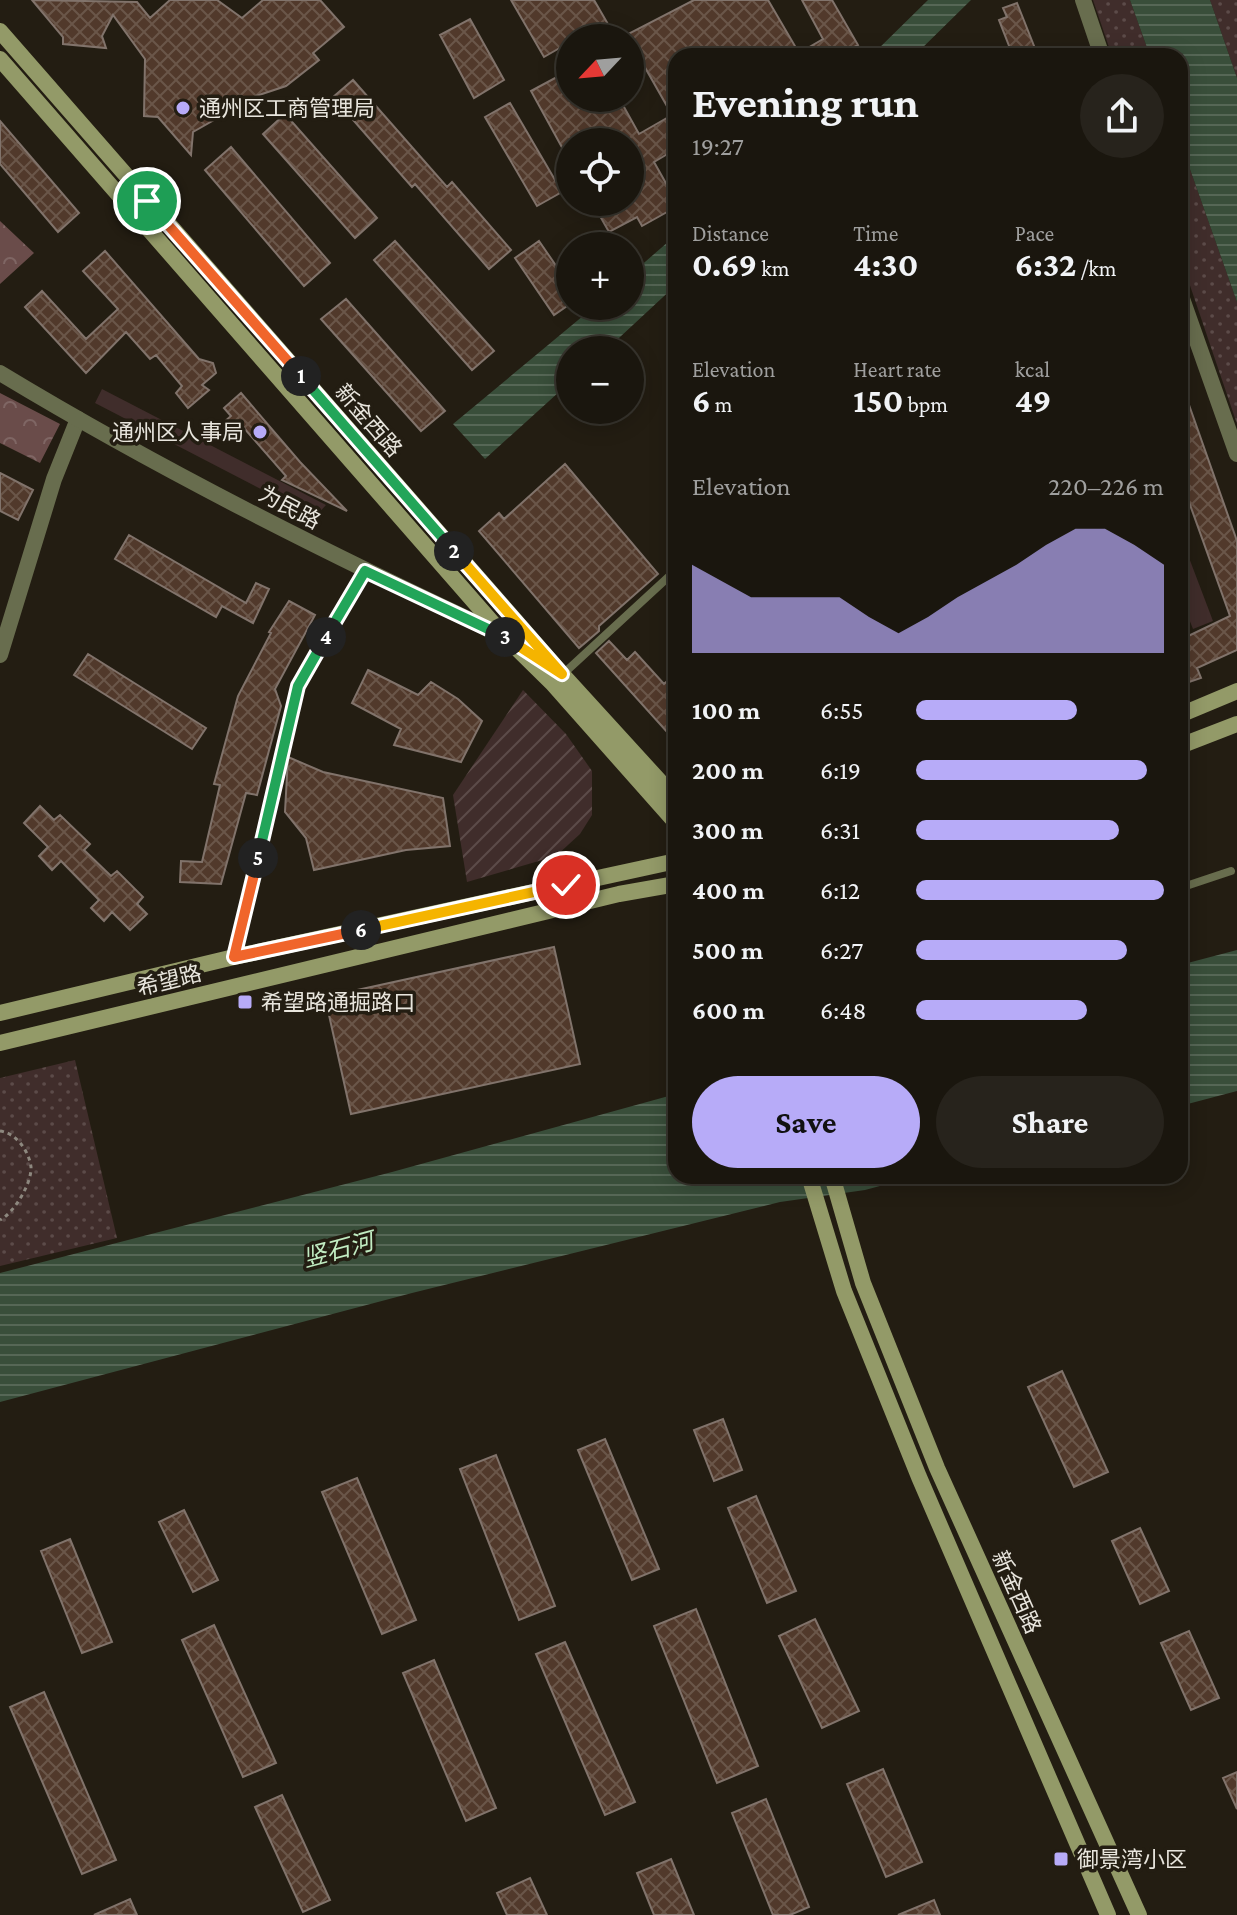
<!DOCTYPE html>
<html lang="en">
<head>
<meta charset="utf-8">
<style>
	body { margin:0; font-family:"Crimson Pro","Noto Sans SC",serif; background:#27231c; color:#f1f3f6; height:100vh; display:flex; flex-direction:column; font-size:30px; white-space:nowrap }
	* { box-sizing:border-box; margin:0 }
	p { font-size:26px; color:#9f9f9e }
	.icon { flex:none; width:44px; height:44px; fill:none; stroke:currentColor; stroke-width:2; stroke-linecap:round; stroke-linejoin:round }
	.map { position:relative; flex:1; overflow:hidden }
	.details { position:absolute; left:668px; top:48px; width:520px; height:1136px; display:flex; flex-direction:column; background:#1a160e; border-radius:24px; box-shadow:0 4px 20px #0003,0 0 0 2px #38352e }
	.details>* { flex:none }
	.needle { width:52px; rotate:244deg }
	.tools { position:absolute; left:556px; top:24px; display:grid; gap:16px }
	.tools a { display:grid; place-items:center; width:88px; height:88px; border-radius:50%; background:#1a160e; box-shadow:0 4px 20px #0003,0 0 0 2px #38352e; font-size:40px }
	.pin { position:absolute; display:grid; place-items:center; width:68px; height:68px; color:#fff; margin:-34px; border:4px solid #fff; border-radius:50%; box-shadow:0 2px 8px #0007 }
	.km { position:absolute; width:40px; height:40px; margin:-20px; border-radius:50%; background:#222; color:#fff; font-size:22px; line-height:40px; text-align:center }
	.round { display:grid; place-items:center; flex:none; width:84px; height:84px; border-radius:42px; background:#27231c }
	.headline { display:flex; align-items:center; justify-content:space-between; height:136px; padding:0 24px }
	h1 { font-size:44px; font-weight:700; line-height:60px }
	.figures { display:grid; grid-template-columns:repeat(3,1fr); gap:12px; height:136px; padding:8px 24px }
	.figures div { display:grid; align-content:center }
	.figures b { font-size:34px; font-weight:700 }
	.figures small { font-size:22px; font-weight:400 }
	.figures p { font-size:22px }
	.chart { height:224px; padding:16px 24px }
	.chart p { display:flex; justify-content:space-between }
	.chart svg { width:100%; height:144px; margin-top:8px; fill:#b7abf8; opacity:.7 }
	.cta { display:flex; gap:16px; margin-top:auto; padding:16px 24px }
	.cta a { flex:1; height:92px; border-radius:48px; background:#b7abf8; color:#111; font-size:32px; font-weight:700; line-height:92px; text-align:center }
	.cta a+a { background:#27231c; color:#f1f3f6 }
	ul { padding:0 24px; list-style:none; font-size:26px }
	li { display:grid; grid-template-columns:128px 96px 1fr; align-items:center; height:60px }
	li i { height:20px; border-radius:10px; background:#b7abf8 }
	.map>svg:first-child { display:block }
	.grass { fill:#402d2b }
	.forest { fill:url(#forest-crowns) }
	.park { fill:url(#park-dots) }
	.garden { fill:url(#garden-furrows) }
	.water { fill:url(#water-rules) }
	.building { fill:url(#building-cross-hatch); stroke:#81736b; stroke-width:2 }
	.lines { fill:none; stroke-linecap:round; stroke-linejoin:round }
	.path { stroke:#8d887f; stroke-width:3; stroke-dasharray:4 4; stroke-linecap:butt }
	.service { stroke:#686d4e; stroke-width:8 }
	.minor { stroke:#686d4e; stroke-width:16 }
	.tertiary { stroke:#686d4e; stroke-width:16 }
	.secondary { stroke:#939a68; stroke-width:16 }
	.split-1-casing { stroke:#fff; stroke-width:16 }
	.split-2-casing { stroke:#fff; stroke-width:16 }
	.split-3-casing { stroke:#fff; stroke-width:16 }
	.split-4-casing { stroke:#fff; stroke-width:16 }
	.split-5-casing { stroke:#fff; stroke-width:16 }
	.split-6-casing { stroke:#fff; stroke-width:16 }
	.split-7-casing { stroke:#fff; stroke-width:16 }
	.split-1 { stroke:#f0652b; stroke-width:10 }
	.split-2 { stroke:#22a559; stroke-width:10 }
	.split-3 { stroke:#f5b400; stroke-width:10 }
	.split-4 { stroke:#22a559; stroke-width:10 }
	.split-5 { stroke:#22a559; stroke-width:10 }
	.split-6 { stroke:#f0652b; stroke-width:10 }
	.split-7 { stroke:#f5b400; stroke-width:10 }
	.poi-dot { fill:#b7abf8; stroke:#231d12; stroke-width:3 }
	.labels { text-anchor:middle; stroke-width:7; stroke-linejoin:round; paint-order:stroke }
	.poi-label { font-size:22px; fill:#e8e5dd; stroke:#231d12; text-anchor:start }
	.street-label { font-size:22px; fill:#e8e5dd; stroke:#231d12 }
	.water-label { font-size:24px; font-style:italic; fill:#c2edc3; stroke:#231d12 }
</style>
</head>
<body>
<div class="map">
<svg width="1237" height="1915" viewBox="0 0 1237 1915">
	<defs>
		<pattern id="forest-crowns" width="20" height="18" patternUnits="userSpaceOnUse" patternTransform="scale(2)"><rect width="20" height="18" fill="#6a4c4a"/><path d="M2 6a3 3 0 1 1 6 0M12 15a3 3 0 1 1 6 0" fill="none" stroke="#7f6664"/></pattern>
		<pattern id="park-dots" width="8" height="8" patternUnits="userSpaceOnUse" patternTransform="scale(2)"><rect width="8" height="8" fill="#402d2b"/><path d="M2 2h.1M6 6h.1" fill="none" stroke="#5c4b49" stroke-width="1.8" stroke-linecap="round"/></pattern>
		<pattern id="garden-furrows" width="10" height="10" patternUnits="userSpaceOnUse" patternTransform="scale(2)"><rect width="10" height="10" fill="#402d2b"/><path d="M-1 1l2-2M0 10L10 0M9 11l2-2" fill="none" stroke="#5c4b49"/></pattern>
		<pattern id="water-rules" width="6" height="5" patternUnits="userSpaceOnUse" patternTransform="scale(2)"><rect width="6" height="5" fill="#394e3a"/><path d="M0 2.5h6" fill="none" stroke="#566756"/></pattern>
		<pattern id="building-cross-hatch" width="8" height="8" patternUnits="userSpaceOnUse" patternTransform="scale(2)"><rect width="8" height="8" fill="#51392b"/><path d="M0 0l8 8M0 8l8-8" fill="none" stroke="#6a5649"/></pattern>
	</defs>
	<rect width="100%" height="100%" fill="#231d12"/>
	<path class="grass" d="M102,389l224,116 -11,12 -220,-114z
		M1180,534l33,87 -20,8 -13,-33z"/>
	<path class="forest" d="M0,221l34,32 -34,31z
		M0,393l60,31 -20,39 -40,-20z"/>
	<path class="park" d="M1093,0h37l20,56h-38z
		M1210,0h27v78z
		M1180,141l57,161v122l-57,-168z
		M75,1060l42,178 -117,28v-188z"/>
	<path class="garden" d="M523,690l43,44 26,37v44l-12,19 -24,22 -89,26 -14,-87z"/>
	<path class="water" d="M928,0h43l-57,56h-43z
		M1130,0h80l27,78v224l-57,-161v-85h-30z
		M676,235v50l-70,65h-36v32l-85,77 -32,-35 142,-118h35v-31z
		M1237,950v141l-57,15v-141z
		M676,1094v82h241l-52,14 -85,12 -368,91 -412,109v-129l392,-101z"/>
	<path class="building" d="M32,0l105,2 13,16 20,-18h47l25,18 21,-18h57l24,27 -31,26 6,7 -33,26 -30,10 -63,36 -2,23 -33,-38 -14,-1 1,-57 -32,-44 -11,21 4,12 -43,-4v-7z
		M511,0h83l22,38h-46v4l-26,15z
		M694,0h74l31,53 24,-14 -21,-39h30l26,45 -20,11h-162v93l-22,13 22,39v6l-34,19 -5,-9 -28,15 -17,-30h38v-60h-60v20l-39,-71 39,-21v28h49l20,36 33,-19 -29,-51 -8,5 -5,-9v-27z
		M1017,3l21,53h-25l-14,-36 8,-3 -4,-9z
		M470,19l34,61 -30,18 -34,-63z
		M353,80l94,107 5,-5 59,68 -22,19 -74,-85 -3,3 -79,-90z
		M510,103l52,89 -25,14 -52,-89z
		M285,114l92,104 -22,20 -92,-104z
		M0,121l79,92 -21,19 -58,-68z
		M231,147l99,116 -26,23 -99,-116z
		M395,241l99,110 -22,19 -98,-110z
		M539,241l31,45v18l-16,11 -39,-57z
		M105,251l94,108 14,4 3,10 -14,12 7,5 -21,18 -12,-15 6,-7 -26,-31 -6,4 -24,-27 -40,41 -61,-66 17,-16 44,48 32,-30 -35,-38z
		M346,299l99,112 -24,20 -100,-112z
		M1182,385l55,156v109l-40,18 4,10 -21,7v-45l50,-24 -50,-139z
		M241,393l59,69 47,49 -65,-31 4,-4 -42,-48 -8,7 -12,-13 7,-6 -7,-8z
		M565,464l93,110 -59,52v5l-20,17 -100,-117 20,-18 5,6z
		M0,473l33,17 -15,30 -18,-9z
		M129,535l117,68 10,-20 13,6 -16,34 -31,-17 -6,11 -101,-58z
		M289,601l26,14 -40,74 6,17 -24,89 -11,-2 -25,91 -41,-2 1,-21 21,1 18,-77 -6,-1 24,-88 33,-63 -2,-1z
		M609,641l18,19 8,-8 29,32 12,-11v69l-80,-89z
		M88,654l118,74 -14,21 -118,-74z
		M368,670l50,25 13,-13 27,17 24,22 -21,41 -67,-17 7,-16 -49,-26z
		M288,757l35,15 120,26 7,48 -44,4 -92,20 -8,-32 -21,-26z
		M40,806l14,14 6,-5 30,29 -6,6 27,26 6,-5 26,26 -6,7 10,10 -17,16 -18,-18 -8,9 -13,-13 8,-8 -38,-39 -9,9 -13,-14 9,-9 -24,-24z
		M554,947l26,117 -229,50 -26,-117z
		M1062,1371l46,101 -34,15 -46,-100z
		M723,1419l19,51 -28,11 -20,-51z
		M605,1439l54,130 -27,11 -54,-130z
		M496,1455l59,151 -36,14 -59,-151z
		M357,1478l59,142 -34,14 -60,-142z
		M756,1496l40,95 -29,12 -39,-95z
		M184,1510l34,70 -25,12 -34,-70z
		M1140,1528l29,63 -29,13 -28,-63z
		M70,1539l42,103 -30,11 -41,-102z
		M696,1609l62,157 -41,17 -63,-157z
		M815,1619l44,92 -37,17 -43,-92z
		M214,1625l62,138 -33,14 -61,-137z
		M1189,1631l30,67 -28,12 -30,-67z
		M565,1642l70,160 -30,13 -69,-161z
		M434,1660l62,148 -30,13 -63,-148z
		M44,1692l72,168 -34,14 -72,-167z
		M883,1769l39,93 -36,15 -39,-93z
		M1237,1772v37l-14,-31z
		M282,1795l48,105 -27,12 -48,-105z
		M766,1799l43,108 -19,8h-17l-41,-102z
		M671,1859l23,56h-40l-17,-42z
		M530,1878l17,37h-40l-10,-22z
		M130,1899l7,16h-43z
		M934,1900l6,15h-42z"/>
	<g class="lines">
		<path class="path" d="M0,1131c16,2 29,20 31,36 1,16 -17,46 -31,53"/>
		<path class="service" d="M562,675l114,-105
			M1180,888l51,-17
			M234,957l64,-271 67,-115"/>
		<path class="minor" d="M1083,0l19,56
			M1180,293l57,161
			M0,655l54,-176 24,-60"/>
		<path class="tertiary" d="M0,373c162,98 333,183 504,263"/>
		<path class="secondary" d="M0,31l562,643 114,125
			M0,59l504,577 48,47 124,140
			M1180,715l57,-24
			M1180,746l57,-22
			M0,1013l234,-56 442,-96
			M0,1043l619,-149 57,-10
			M809,1176l35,115 75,186 189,438
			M832,1176l31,107 74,185 202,447"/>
	</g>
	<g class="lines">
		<g class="split-1-casing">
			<path id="split-1" d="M147,201l154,175"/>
		</g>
		<g class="split-2-casing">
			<path id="split-2" d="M301,376l153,175"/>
		</g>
		<g class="split-3-casing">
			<path id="split-3" d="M454,551l108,123 -57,-37"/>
		</g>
		<g class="split-4-casing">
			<path id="split-4" d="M326,637l39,-66 140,66"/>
		</g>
		<g class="split-5-casing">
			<path id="split-5" d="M258,858l40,-172 28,-49"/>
		</g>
		<g class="split-6-casing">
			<path id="split-6" d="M258,858l-24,99 127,-27"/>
		</g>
		<g class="split-7-casing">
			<path id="split-7" d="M361,930l205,-45"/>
		</g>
		<use href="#split-1" class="split-1"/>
		<use href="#split-2" class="split-2"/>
		<use href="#split-3" class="split-3"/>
		<use href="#split-4" class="split-4"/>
		<use href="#split-5" class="split-5"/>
		<use href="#split-6" class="split-6"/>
		<use href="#split-7" class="split-7"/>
	</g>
	<g class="poi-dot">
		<circle cx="183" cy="108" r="8"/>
		<circle cx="260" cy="432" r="8"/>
		<rect x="237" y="994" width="16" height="16" rx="4"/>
		<rect x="1053" y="1851" width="16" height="16" rx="4"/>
	</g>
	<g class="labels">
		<g class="poi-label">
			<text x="199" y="116">通州区工商管理局</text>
			<text x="244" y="440" text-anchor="end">通州区人事局</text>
			<text x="261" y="1010">希望路通掘路口</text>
			<text x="1077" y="1867">御景湾小区</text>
		</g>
		<g class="street-label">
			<text transform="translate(369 420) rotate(49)" y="8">新金西路</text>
			<text transform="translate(290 507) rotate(28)" y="8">为民路</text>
			<text transform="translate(169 980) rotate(-14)" y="8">希望路</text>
			<text transform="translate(1017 1592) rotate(66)" y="8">新金西路</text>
		</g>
		<g class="water-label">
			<text transform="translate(338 1250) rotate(-15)" y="8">竖石河</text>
		</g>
	</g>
</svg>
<div class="tools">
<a><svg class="needle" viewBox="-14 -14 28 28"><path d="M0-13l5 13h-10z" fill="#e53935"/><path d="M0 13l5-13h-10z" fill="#9f9f9e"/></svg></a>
<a><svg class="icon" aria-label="locate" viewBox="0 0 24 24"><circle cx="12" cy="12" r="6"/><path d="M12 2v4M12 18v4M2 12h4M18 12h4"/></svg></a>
<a>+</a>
<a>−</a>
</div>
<div class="pin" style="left:147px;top:201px;background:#1e9e55"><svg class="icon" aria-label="arrive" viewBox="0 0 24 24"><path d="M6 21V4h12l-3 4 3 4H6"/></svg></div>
<div class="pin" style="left:566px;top:885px;background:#d93025"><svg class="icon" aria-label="check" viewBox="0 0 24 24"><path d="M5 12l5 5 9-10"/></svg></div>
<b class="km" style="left:301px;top:376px">1</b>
<b class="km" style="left:454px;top:551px">2</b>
<b class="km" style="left:505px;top:637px">3</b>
<b class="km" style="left:326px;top:637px">4</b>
<b class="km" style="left:258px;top:858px">5</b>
<b class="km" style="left:361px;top:930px">6</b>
<section class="details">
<div class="headline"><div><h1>Evening run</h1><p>19:27</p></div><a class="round"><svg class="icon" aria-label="share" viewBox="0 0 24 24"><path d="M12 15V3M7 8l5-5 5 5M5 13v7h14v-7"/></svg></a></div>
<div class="figures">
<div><p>Distance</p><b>0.69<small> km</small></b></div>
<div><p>Time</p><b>4:30</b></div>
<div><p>Pace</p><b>6:32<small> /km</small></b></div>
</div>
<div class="figures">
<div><p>Elevation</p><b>6<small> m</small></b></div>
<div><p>Heart rate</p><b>150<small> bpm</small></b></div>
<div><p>kcal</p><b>49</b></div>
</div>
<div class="chart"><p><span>Elevation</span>220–226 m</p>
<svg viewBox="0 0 160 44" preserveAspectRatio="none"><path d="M0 44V17L10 22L20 27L30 27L40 27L50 27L60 33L70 38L80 33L90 27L100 22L110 17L120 11L130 6L140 6L150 11L160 17V44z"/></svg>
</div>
<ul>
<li><b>100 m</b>6:55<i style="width:65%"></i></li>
<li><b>200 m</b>6:19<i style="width:93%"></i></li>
<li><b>300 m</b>6:31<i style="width:82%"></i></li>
<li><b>400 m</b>6:12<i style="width:100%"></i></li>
<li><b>500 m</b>6:27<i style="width:85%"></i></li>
<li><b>600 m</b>6:48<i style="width:69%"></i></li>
</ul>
<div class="cta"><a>Save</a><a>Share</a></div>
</section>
</div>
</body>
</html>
